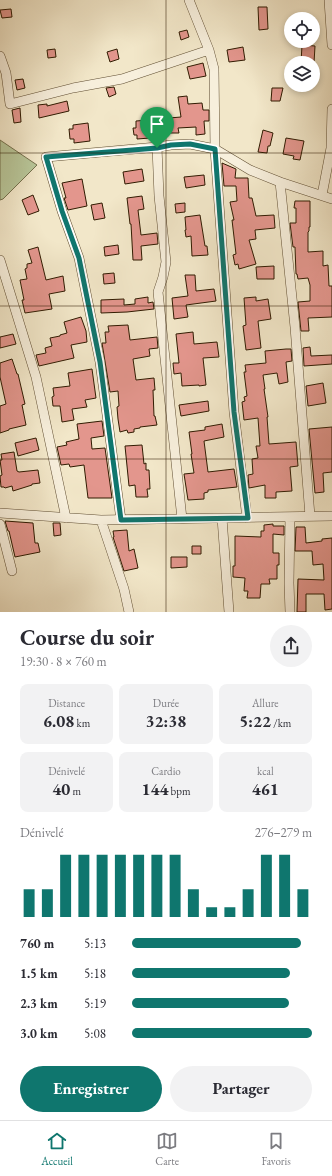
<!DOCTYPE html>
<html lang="fr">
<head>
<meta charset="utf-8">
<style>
	body { margin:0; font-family:"EB Garamond",serif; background:#f2f2f3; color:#2b2b33; height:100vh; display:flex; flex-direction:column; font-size:15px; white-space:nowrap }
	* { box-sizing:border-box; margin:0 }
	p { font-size:13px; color:#7c7c81 }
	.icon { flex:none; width:22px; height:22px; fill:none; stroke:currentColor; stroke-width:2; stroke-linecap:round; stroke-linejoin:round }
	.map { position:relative; height:612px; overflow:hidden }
	.drawer { display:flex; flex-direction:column; background:#fff; flex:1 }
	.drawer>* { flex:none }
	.fabs { position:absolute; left:284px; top:12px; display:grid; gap:8px }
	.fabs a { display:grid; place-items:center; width:36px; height:36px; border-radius:50%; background:#fff; box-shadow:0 2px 6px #0003; font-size:20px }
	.pin { position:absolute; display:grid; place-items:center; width:34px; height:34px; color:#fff; margin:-41px -17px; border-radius:50% 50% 50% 0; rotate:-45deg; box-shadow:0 0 4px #0007 }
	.pin .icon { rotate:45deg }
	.round { display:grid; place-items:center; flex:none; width:42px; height:42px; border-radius:21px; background:#f2f2f3 }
	.head { display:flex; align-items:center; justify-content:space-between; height:68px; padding:0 20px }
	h1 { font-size:22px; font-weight:700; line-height:30px }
	.stats { display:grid; grid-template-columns:repeat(3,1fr); gap:6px; height:68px; padding:4px 20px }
	.stats div { display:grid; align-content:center; border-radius:8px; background:#f2f2f3; text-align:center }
	.stats b { font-size:17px; font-weight:700 }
	.stats small { font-size:11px; font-weight:400 }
	.stats p { font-size:11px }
	.chart { height:112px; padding:8px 20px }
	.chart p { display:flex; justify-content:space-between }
	.chart svg { width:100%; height:72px; margin-top:4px; stroke:#0f766e; stroke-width:6 }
	.action { display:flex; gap:8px; margin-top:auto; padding:8px 20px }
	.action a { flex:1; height:46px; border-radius:24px; background:#0f766e; color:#fff; font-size:16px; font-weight:700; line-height:46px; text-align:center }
	.action a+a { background:#f2f2f3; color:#2b2b33 }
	ul { padding:0 20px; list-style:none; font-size:13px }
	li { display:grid; grid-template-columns:64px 48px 1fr; align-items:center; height:30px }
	li i { height:10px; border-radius:5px; background:#0f766e }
	.tabs { display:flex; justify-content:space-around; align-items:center; height:56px; border-top:1px solid #e1e1e2; background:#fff; font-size:11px; color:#7c7c81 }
	.tabs a { display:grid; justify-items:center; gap:2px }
	.tabs .active { color:#0f766e }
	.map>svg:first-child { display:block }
	.green { fill:#b8c699; stroke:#74704d }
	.building { fill:#e3968d; stroke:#301b01 }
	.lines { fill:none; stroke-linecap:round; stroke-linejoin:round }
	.street-casing { stroke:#604e33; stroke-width:10 }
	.street { stroke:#f7efdc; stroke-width:9 }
	.route-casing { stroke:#fff; stroke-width:8 }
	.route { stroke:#0f766e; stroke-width:5 }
	.grid { fill:none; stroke:#301b01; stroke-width:1; stroke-opacity:0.55 }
</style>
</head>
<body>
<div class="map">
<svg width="332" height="612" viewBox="0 0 332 612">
	<rect width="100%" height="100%" fill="#f2e7c9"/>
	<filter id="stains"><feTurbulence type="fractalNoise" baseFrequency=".005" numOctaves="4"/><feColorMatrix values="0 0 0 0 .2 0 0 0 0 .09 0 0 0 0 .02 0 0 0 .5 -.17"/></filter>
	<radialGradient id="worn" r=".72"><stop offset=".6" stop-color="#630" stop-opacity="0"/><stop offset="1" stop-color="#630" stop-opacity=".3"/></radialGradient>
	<path class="green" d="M0,140l37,25 -34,34 -3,1z"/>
	<path class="building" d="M258,7h9l1,22 -9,1z
		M11,9l1,8 -10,1 -2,-8z
		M187,30l2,7 -8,3 -2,-8z
		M302,45l13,1 -1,17h-13z
		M243,47l2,13 -16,2 -2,-12z
		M55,49l1,8 -8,1 -1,-8z
		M117,49l2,10 -9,3 -3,-10z
		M203,63l3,13 -16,3 -3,-12z
		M23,79l2,9 -8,2 -2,-10z
		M114,87l2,7 -7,3 -3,-9z
		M272,88h11l-3,13h-9z
		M187,96l1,8 14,-1 1,7h6v11h-5l1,13 -9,1v-8l-18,1 1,5h-9l-1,-15 12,-1 -3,-20z
		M67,101l2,10 -30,7 -1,-13 9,-1v2z
		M20,108l1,14 -7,1 -2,-13z
		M149,120l1,18 -13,1v-4h-3l-1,-7h3v-7z
		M88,123l2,18 -16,2v-4h-4l-1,-10h4v-4z
		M263,130l10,3 -3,13h-2l-1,7 -9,-1z
		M286,138l18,3 -4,19 -7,-1 1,-3 -11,-2z
		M222,163l14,6 -1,9h13l1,20h3l4,18 18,-1 1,13 -20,2 1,9 -7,1 7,24 -17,5 -1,-5 -3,1 -2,-10 3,-1 -4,-34h2l-4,-18 7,-1 -1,-15h-12z
		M142,169l2,12 -19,3 -2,-12z
		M204,175l1,10 -19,3 -2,-11z
		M82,179l5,27 -19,4 -4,-12h2l-4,-15z
		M33,195l6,16 -11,4 -6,-15z
		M142,196l2,13 -6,1 3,25 16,-2 1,11 -17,2 1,14h-9l-2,-36h-1l-3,-26z
		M295,201h15v26h-1v4l-1,1v20l15,-1v15l5,-1 1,21h3v31l-24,1 1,13h-8l-3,-29 12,-1v-16l-2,-7 -10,1 -1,-5h-1l-1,-27h-2l-3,-24h6v-15h-2z
		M102,203l3,15 -11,2 -3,-15z
		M185,203v9l-9,1 -1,-9z
		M200,215l5,31h2l1,9 -16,1 -1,-20 -5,1 -1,-7h1l-1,-13z
		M118,245l1,9 -14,2 -1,-9z
		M38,247l8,33 17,-4 2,15 -16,3 3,15 -27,4 -3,-13h2l-4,-20 7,-1 -2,-10 2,-1v-4l5,-1 -4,-13z
		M274,266v13h-17l-1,-12z
		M114,273l1,10 -11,1 -1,-10z
		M185,275h10l1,16 18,-2 2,12 -30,4 2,12 -14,2 -2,-21 16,-2z
		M148,297v6l5,-1 1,7 -27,3 -26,1v-13l23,-1v6l11,-1v-5z
		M256,297v4l12,-2 3,20 -13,2 3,27 -15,2 -3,-24 3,-1 -2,-27z
		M81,317l5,14 1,11 -16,3 3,13 -35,8 -3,-11 10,-2 -1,-5 7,-2 -2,-8 10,-2v-1l7,-2 -3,-11z
		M128,325l2,15 27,-3 1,11 -9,1 1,7 -17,3 3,21 18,-2 1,12h-2l1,26h1l2,9 -17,2v1l-6,1v3l-6,1 -1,-3 -7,2 -2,-13 -1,-12 2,-1 -1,-15 -8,1 -8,-49h4l-1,-11h4l-1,-6z
		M193,332l1,12 23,-2 2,15 -16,1 3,27 -7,1v-1l-17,1 -1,-13 -7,1 -1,-11h6l-3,-29z
		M13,334l3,10 -16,4v-11z
		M310,347l1,9 21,-1v9l-28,2 -1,-18z
		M286,349h5l1,12 -6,1 2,20 -9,2 -2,-11 -14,2 2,14h-1l4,28h-1l2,27 27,-2 2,24 -8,1 2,24 -16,1v6h-11v-13l-16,3 -1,-13 5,-1 -1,-15 6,-1 -2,-12h4l-2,-28 -14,2 -2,-18 3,-1 -1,-4 3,-1 -3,-24h2l-1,-7 21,-2 -1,-12z
		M12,359l5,15h1l7,30 -3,1 4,20 -17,4v1l-9,3v-27l6,-2 -6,-27v-14z
		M92,369l4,29 -11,2 2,7 -15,2 2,11 -12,2 -2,-16h-7l-1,-9 2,-1 -1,-8 17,-2 -2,-13z
		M323,383l3,20 -18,3 -2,-20z
		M208,401l1,10 -28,5 -2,-11z
		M102,421l2,15 -13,2 1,11 13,-1 7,50h-24l-4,-33 -14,2 -1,-3 -8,1 -4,-18 10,-2 -1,-3 13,-3 -2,-15z
		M222,424l2,13 -20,4 4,31 26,-3 3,18 -29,3v2l-4,1v6l-16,1 -4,-26 10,-1 -3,-19h1l-3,-22 16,-2v-3z
		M332,427v45l-9,1 1,19 -9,1 -6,-64z
		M36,438l3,12 -21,6 -3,-13z
		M142,445l2,19 2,-1v7h3l1,19h-3l1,8h-12l-1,-12 -6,1 -4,-40z
		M14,452l3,19 2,1 19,-2 2,13 -8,1v1l-19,6 -1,-5 -7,2 -1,-1h-3l-1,-11 2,-1 -2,-15h2l-1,-6z
		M5,521l28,2 2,20h3l2,9 -25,5 -6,-26h-1z
		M53,523h7l1,12 -7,1z
		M273,524v2h11v9l-11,-1v19h6v12h-2v14h-8l1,5h-9l-1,14h-13l1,-7h-4l1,-13 -12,-1v-11h2v-30l26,1v-6h3v-6z
		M296,527h9l1,16 16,-2v-2l10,-1v71l-7,1 -1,-16h-18v18h-9l1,-33 26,1 -1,-16 -10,1 -1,-14h-17z
		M127,530l2,21 5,-2 4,19 -14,3 -11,-34h1l-1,-6z
		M192,546h9v8h-9z
		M171,557h16v10l-16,1z"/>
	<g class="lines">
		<g class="street-casing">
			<path id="street" d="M189,0l20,50 5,19 1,80 19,263 13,106
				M329,0l3,45
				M0,56l6,17 4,31 63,-16 49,-9 87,-29
				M157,147l2,49 7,66 -3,15 -5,15 24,227
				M280,182l15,145 15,189
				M322,195l9,-47 1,-39
				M0,260l36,117 30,141
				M0,513l101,7 231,-4
				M290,517l-1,66 1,29
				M222,518l7,94
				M101,520l23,69 5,23
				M121,520l-21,-158 -21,-104 -17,-47 -16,-54 111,-10 14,-2 19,-1 25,5 35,21 30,12 52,17
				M0,524l12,47"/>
		</g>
		<use href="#street" class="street"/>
	</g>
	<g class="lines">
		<g class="route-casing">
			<path id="route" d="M190,144l25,5 19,263 14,106 -127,2 -21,-158 -21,-104 -17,-47 -16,-54 111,-9 14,-3z"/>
		</g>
		<use href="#route" class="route"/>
	</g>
	<path class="grid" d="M166,0v612M0,153h332M0,306h332M0,459h332"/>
	<rect width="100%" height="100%" filter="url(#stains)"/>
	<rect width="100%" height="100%" fill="url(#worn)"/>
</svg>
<div class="fabs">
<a><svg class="icon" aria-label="locate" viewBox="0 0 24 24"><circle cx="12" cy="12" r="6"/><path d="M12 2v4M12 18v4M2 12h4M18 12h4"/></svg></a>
<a><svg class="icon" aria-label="layers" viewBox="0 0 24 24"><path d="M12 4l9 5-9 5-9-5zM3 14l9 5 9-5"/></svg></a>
</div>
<div class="pin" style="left:157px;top:148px;background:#1e9e55"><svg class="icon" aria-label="arrive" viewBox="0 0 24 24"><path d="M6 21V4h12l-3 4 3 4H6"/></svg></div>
</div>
<section class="drawer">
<div class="head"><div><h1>Course du soir</h1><p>19:30 · 8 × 760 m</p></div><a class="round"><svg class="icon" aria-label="share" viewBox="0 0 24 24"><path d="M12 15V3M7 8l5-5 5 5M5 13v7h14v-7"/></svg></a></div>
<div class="stats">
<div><p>Distance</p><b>6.08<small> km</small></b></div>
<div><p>Durée</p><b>32:38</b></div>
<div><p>Allure</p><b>5:22<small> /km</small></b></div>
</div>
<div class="stats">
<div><p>Dénivelé</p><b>40<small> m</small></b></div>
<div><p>Cardio</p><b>144<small> bpm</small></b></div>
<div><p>kcal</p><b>461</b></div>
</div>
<div class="chart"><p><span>Dénivelé</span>276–279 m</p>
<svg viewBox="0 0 160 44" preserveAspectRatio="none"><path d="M5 44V27M15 44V27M25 44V6M35 44V6M45 44V6M55 44V6M65 44V6M75 44V6M85 44V6M95 44V27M105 44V38M115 44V38M125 44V27M135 44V6M145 44V6M155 44V27"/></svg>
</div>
<ul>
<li><b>760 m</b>5:13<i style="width:94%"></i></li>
<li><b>1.5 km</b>5:18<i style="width:88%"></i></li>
<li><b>2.3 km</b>5:19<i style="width:87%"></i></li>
<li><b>3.0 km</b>5:08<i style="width:100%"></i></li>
</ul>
<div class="action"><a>Enregistrer</a><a>Partager</a></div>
</section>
<nav class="tabs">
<a class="active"><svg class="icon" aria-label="home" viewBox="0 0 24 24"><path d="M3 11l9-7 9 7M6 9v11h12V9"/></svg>Accueil</a>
<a><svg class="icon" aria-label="map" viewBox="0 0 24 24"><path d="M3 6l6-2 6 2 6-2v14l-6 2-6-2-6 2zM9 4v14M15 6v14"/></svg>Carte</a>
<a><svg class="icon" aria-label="saved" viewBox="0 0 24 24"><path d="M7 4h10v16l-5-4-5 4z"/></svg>Favoris</a>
</nav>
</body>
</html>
